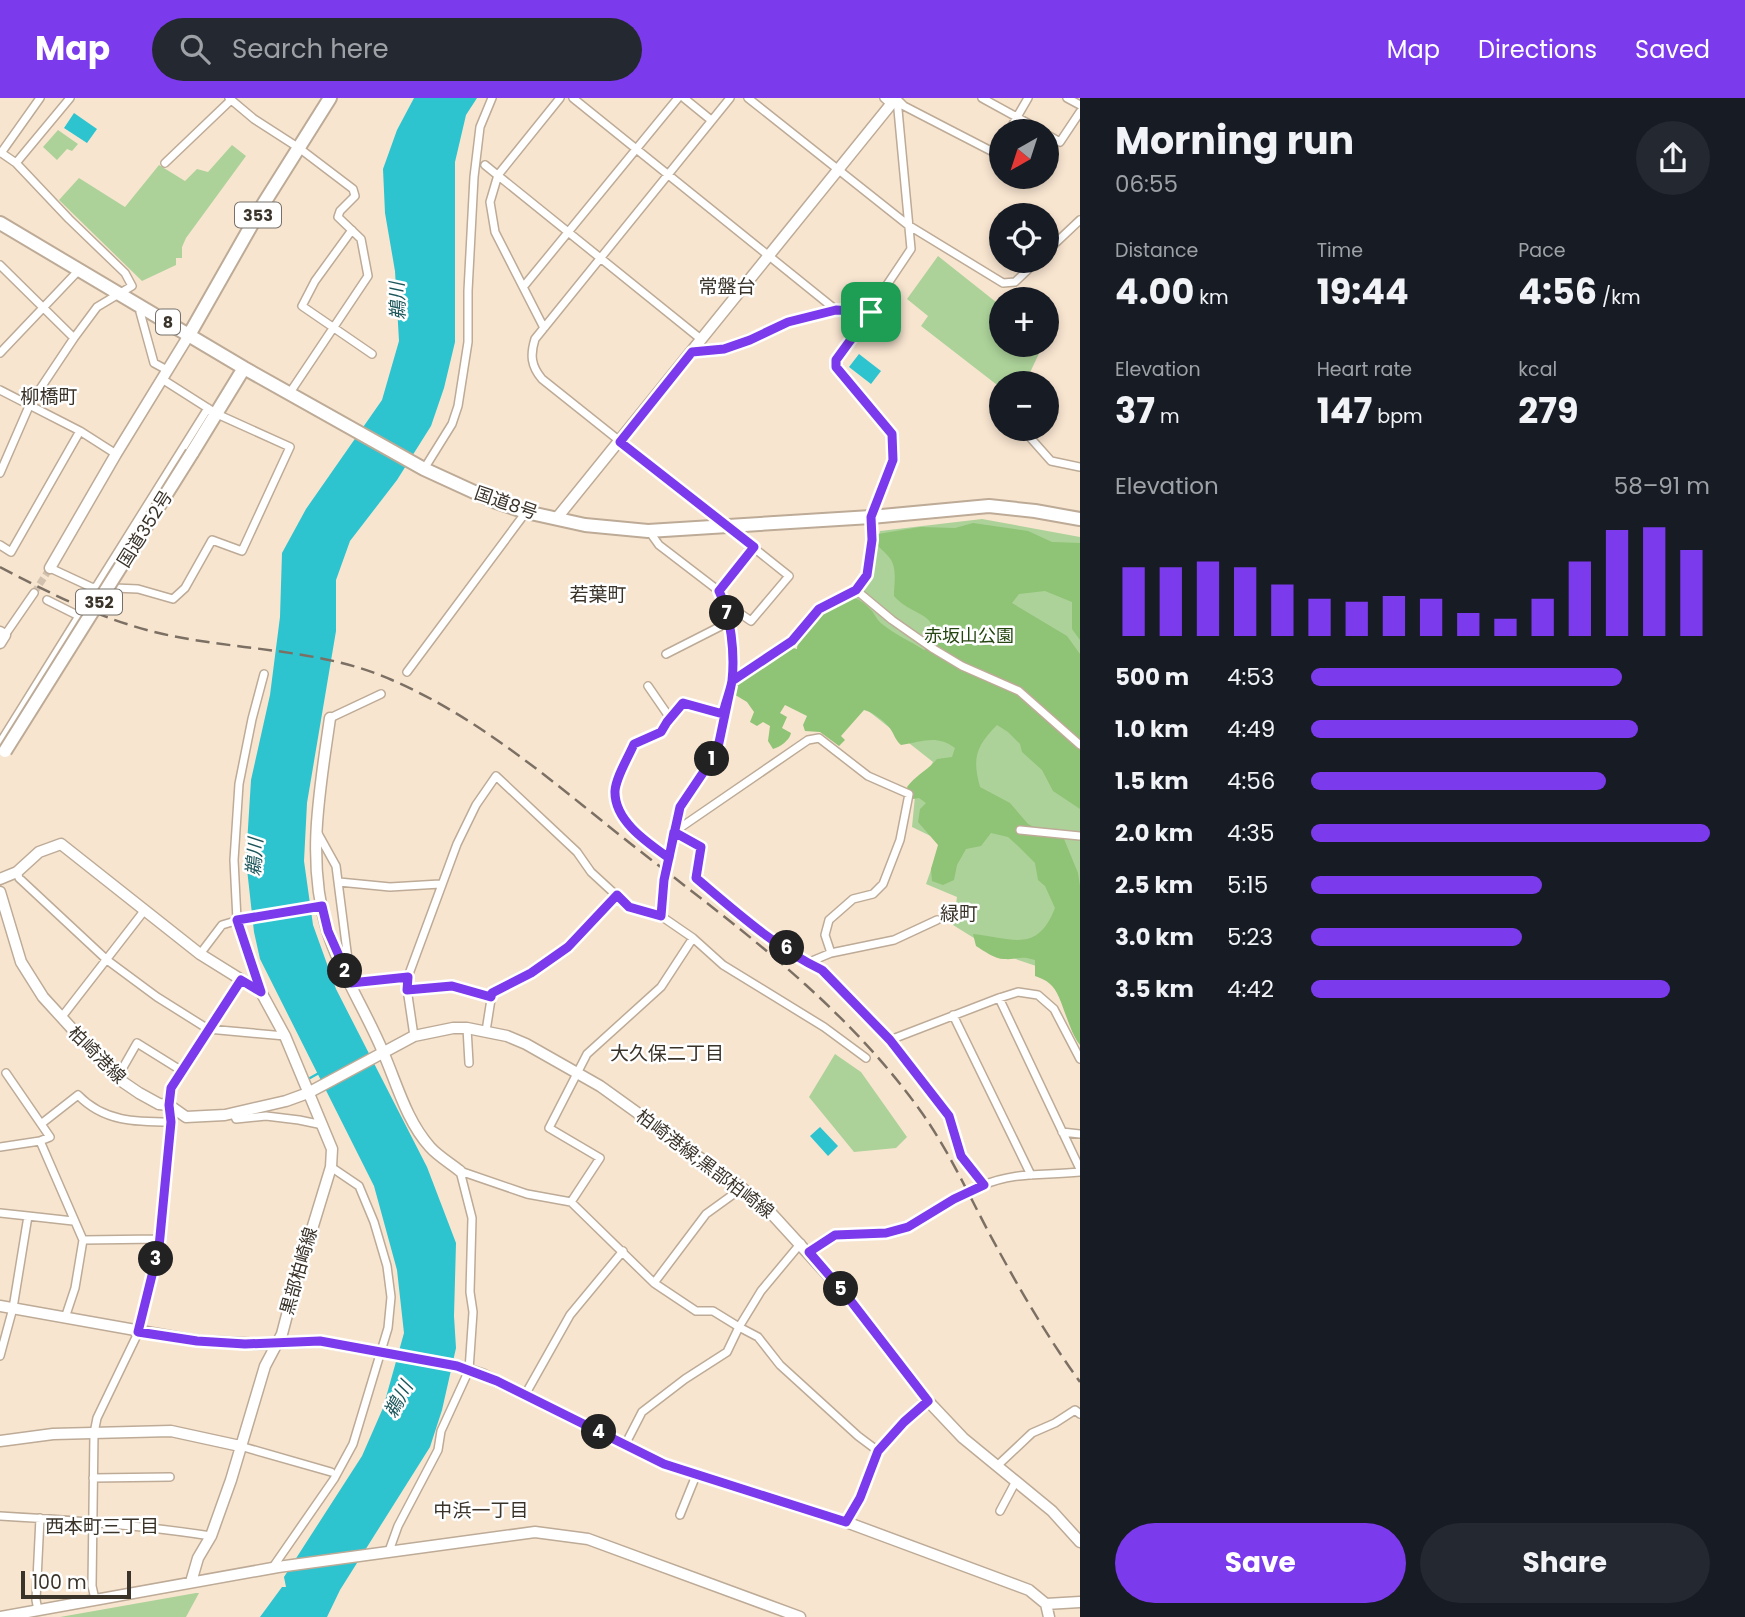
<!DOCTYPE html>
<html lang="en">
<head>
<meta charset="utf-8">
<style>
	body { margin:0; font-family:Poppins,"Noto Sans JP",sans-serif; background:#242831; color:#f1f3f6; height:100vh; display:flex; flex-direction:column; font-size:26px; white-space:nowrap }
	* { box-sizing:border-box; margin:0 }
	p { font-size:23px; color:#9ea1a6 }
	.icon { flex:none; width:38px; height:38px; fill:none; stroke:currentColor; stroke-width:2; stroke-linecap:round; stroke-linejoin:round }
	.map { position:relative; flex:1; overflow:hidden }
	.side { display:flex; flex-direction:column; background:#171b24; width:665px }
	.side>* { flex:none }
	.needle { width:46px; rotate:219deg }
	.tools { position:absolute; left:989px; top:21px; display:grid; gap:14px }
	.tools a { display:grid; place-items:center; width:70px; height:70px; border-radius:50%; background:#171b24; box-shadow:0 4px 10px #0003; font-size:35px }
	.scale { position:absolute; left:21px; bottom:18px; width:110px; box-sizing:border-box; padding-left:7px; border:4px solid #3a332a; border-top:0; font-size:19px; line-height:24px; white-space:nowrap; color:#3a332a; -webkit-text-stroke:5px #fff; paint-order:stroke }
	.pin { position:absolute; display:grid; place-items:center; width:60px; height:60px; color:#fff; margin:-30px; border-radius:14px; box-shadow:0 4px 10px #0006 }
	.km { position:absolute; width:35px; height:35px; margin:-18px; border-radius:50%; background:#222; color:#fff; font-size:19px; line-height:35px; text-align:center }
	.round { display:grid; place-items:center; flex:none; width:74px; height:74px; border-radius:37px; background:#242831 }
	.summary { display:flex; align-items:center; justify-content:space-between; height:119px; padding:0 35px }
	h1 { font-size:38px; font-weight:700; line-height:52px }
	.figures { display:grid; grid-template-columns:repeat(3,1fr); gap:10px; height:119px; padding:7px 35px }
	.figures div { display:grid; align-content:center }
	.figures b { font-size:35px; font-weight:700 }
	.figures small { font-size:19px; font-weight:400 }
	.figures p { font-size:19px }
	.chart { height:196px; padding:14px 35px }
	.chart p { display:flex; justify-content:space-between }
	.chart svg { width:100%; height:126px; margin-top:7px; stroke:#7c3aed; stroke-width:6 }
	.primary-button { display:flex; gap:14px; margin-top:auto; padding:14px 35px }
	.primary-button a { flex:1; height:80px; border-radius:42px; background:#7c3aed; color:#fff; font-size:28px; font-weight:700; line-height:80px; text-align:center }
	.primary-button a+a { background:#242831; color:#f1f3f6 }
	ul { padding:0 35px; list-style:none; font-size:23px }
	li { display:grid; grid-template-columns:112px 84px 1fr; align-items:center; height:52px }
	li i { height:18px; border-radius:9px; background:#7c3aed }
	header { display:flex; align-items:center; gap:42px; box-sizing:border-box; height:98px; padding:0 35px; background:#7c3aed; color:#fff }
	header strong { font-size:33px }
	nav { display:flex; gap:38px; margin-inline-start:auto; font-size:24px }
	.search { width:490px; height:63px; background:#242831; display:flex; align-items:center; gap:18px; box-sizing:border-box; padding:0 24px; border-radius:38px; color:#9ea1a6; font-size:26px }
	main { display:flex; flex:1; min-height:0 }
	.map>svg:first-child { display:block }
	.green { fill:#acd299 }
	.forest { fill:#8fc375 }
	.water { fill:#2dc3cf }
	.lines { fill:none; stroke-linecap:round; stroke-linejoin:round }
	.stream { stroke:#2dc3cf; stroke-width:2.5 }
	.street-tunnel { stroke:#d2c1af; stroke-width:7; stroke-dasharray:7 3.5; stroke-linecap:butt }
	.street-casing { stroke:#bdab97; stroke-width:10 }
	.secondary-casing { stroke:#bdab97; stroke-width:13 }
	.highway-casing { stroke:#bdab97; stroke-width:16 }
	.street { stroke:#fff; stroke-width:7 }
	.secondary { stroke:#fff; stroke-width:10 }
	.highway { stroke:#fff; stroke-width:12 }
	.rail { stroke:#7b7063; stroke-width:2.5; stroke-dasharray:14 7; stroke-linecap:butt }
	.street-bridge-casing { stroke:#bdab97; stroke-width:10; stroke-linecap:butt }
	.highway-bridge-casing { stroke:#bdab97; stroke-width:16; stroke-linecap:butt }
	.street-bridge { stroke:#fff; stroke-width:7 }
	.highway-bridge { stroke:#fff; stroke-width:12 }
	.route-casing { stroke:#fff; stroke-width:14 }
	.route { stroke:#7c3aed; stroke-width:9 }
	.labels { text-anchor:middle; stroke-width:5; stroke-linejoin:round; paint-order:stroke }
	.shield { fill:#fff; stroke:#75706a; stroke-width:2 }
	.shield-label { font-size:16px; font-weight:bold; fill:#3a332a }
	.street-label { font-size:18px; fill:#3a332a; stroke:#fff }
	.park-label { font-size:18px; fill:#254610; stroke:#fff }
	.neighbourhood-label { font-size:19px; fill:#3a332a; stroke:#fff }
	.water-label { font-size:19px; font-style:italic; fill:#1c565b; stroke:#fff }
</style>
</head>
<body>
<header>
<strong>Map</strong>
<div class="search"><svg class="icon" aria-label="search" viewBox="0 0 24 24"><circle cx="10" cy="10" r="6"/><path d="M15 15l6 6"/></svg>Search here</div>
<nav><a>Map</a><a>Directions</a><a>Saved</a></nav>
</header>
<main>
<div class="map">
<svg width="1080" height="1519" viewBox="0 0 1080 1519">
	<rect width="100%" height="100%" fill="#f8e5d0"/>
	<path class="green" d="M58,32l20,14 -6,7 -5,-2 -10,11 -14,-13z
		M232,47l14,11 -60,82 -4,9v11h-6v7l-34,16 -83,-81 20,-22 46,29 34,-42 26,16 12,-12 11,3z
		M938,158l63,50v39h42l-18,38h-24v5l-80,-62 7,-10 -21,-17z
		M982,421l98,18v476l-41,-46 -41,-14 -45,-28 4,-28 -31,-13 15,-43 -29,-14 3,-31 18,-34 -90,-71 -25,-66 36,-29 15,-21 11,-44z
		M835,956l26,18 46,65 -11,11 -42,4 -45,-55z
		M196,1495h3l-13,24h-126z"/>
	<path class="forest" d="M973,425l55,8 24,11 28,1v97l-8,-11v-27l-27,-11 -26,3 -7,9 55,33 13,18v155l-27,-18 -11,-21 -20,-18 -2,-8 -12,-12 -11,-7c-21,21 -25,33 -17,62l30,16 18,21 26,13 10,2 14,34 2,13v159c-13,-16 -18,-52 -30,-61 -4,-4 -10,-6 -15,-8v-16c-16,-5 -17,0 -31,-1 -9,0 -20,-8 -28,-13l-3,-12c40,4 64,20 82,-26l-10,-22 -7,-6 -3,-17 -16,-16 -11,-10 -17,-4 -10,13 -15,3 -9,16 -3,15 -11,5 -11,-4 -1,-12 7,-24 -20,-23 2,-13 6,-6 -7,-5 -6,1 -6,-12c9,-12 21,-17 30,-28l15,-2 3,-9c-18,-14 -34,-6 -54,-3 -7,-6 -7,-13 -13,-19 -6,-7 -16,-14 -24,-16l-23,26 4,4 -6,6 -19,-14 -15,-1 -2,-6 4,-9 -22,-11 -5,8 7,4 -5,11 9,5c-1,7 -11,14 -18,16l-5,-8 2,-15 -7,-4 -6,4 -7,-4 4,-10 -7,-10 -15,-9 5,-11 52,-35 8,2c1,-13 14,-28 24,-36 19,-15 31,-25 51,-2 3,4 5,9 10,13 12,10 28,17 42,26l11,-7c2,-33 -23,-26 -41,-47 0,-13 4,-30 -6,-40 -4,-5 -8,-7 -12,-13l2,-9 42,-7 35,1z"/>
	<path class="water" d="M414,0h63l-11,17 -11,47v180l-11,46 -13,38 -34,54 -47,61 -14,39v51l-29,172 -3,58 9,64 23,64 91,178 29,76 -2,73 2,32 -14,62 -12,37 -90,143 -13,27h-67l22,-30h4l-2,-10 78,-121 21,-48 21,-75 -7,-63 -23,-84 -114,-227 -6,-27 -8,-72 5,-80 19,-85 10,-78 2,-64 24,-44 76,-109 17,-59 -4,-70 -10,-58 -2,-44 14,-39z
		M74,15l23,16 -10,14 -23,-15z
		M859,256l22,17 -10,13 -22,-17z
		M820,1029l18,19 -10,10 -18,-20z"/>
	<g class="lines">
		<path class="stream" d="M310,980l9,-5"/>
		<path class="street-tunnel" d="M34,495l16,-25"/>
		<g class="street-casing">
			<path id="street" d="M229,0l25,21 45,29 54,41 2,7 -15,15 -2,6 23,22 7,37 -79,118
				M573,0l263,212
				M684,0l27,22
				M748,0l160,127 95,58 12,-1 22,-21
				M884,0l8,7
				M982,0l60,33
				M1067,0l13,7
				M898,2l6,6 91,47 6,-9
				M1009,33l19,-33
				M1046,36l14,8 20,-30
				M0,54l16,11 53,56 56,54 7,13 -35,21 -23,31 -44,66 -30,69
				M1,55l39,-55
				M16,65l54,-65
				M165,65l66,-63
				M485,67l217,175
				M352,132l-37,51 -13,25 70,48
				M1046,154l34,-32
				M0,167l74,73
				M524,188l154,-188
				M141,208l-1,6 14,51 13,7
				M544,230l-49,-96 -5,-30 8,-27 62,-77
				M692,254l32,-3 26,-9 38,-18 48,-12 35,2
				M0,255l79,-83
				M0,292l80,41 36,23
				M1027,336l24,27 29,6
				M424,371l28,-45 6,-18 10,-64v-51l6,-114 6,-50 12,-29
				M649,433l10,14 60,46 6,12 5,27 2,51 -15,71 -37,55 -16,73 -3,36
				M0,447l11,7 69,-121
				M50,470l41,19 47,2 35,10 12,-11 27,-48 30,11 48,-104 -73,-33 -55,-35
				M96,489l112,-179
				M856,492l36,30 40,28 30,18 57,25 61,54
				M719,493l35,-44
				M725,505l26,18 38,-45 -247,-197c-11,-13 -12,-24 -7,-40l195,-241
				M5,537l29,-42
				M666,556l63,-32
				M407,574l119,-160
				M732,583l60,-40 27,-32 37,-19 11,-15 5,-35 -1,-23 22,-57 -1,-26 -56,-67v-6l75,-112 -14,-150
				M648,588l22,32
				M330,620l51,-24
				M0,645l79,-127 -32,-16
				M316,732l20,36 15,117 57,-6
				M1020,732l60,6
				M674,734l27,15 -5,31c39,33 80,70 126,92l68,70 109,-42 19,-6 20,3 16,14 26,50
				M674,734l134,-92 11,-2 49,38 41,18 -9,46 -17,44 -10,10 -20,5 -24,21 -4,15 6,18
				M669,760c-21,-15 -55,-37 -54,-67 1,-14 13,-33 19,-47l27,-12 6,-10 16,-19 40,11
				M17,774l2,6 88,82 50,37 51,32 77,7
				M339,784l51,5 50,-3
				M200,856l22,-29 20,-6 80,-13
				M807,865l24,-10 63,-13 43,-20
				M407,892l45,-4 39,11
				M261,894l-24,-72 -3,-60 5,-76 13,-65 12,-45
				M999,900l81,171
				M953,917l78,160
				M61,920l83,-107
				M467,930l2,35
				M486,933l6,-38 39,-20 37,-26 49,-52
				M414,938l-8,-54 51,-138 19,-39 20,-29 81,76 14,20 38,35 32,9 32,22 30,27 101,62 42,31
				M890,942l59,77 12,39 23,29
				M6,975l44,64 -10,4
				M117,980l20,-35 45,28
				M234,1016l2,5 30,-3 33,4 24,5
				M41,1026l37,-29c26,27 58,27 93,27
				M1062,1034l18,2
				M0,1049l40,-6 43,99 76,-1
				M460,1073l67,23 44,8 83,81 42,28h17l26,16 22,-36 40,-48
				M981,1088c35,-15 63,-10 99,-14
				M571,1104l29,-44 -51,-30 38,-74 74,-67 32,-49
				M0,1115l28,3 -15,92 -13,48
				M28,1118l45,5
				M809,1155l26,-18 51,-2 22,-6 46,-28
				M654,1185l52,-69 36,-26
				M65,1220l10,-30 8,-48
				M525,1297l45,-80 53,-64
				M625,1347l17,-33 43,-33 42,-27 12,-25 19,10 22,28 78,71 20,15 -18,47 -14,24
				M240,1348l91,26
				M878,1353l26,-29 24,-21
				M997,1368l35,-33 23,-10 20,-13 5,4
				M93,1380l77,-1
				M1000,1413l16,-30
				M680,1417l17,-42
				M0,1418c71,4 141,9 211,20
				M389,1453l9,-25 40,-76 3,-19 28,-61 4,-58 -3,-20 2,-74 -12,-47
				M273,1469l61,-88 19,-35 35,-116 3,-31 -4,-31 -13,-44 -15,-36 -28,-19
				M95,1501l-3,-13 2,-153 3,-15 41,-85 21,-86 12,-125 -2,-17 2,-17 70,-108
				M38,1512l-2,-10 4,-82"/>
		</g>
		<g class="secondary-casing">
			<path id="secondary" d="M556,421l340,-421
				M50,470l66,-114 73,-119
				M0,534l5,3 -5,8
				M330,620c-10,71 -24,142 -3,212 13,42 39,81 56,122 14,32 23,68 47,95 8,9 20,16 30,24
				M0,781l17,-7 22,-20 22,-8 139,110 61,38 24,44 47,113 -1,18 -37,121 -12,46 -17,32 -34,114 -20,56 -13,22 -7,24
				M0,794l21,70 22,35 74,81 22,15 20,11 10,1 17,12 39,-2 61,-14 22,-8 106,-57 39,-8h14l40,8 19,8 74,42 142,102 29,25 76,83 81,105 35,37 89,73 28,31
				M0,1208l197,35 62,3 60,-3 138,25 27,9 180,89 182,58 183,68 17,14 3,13
				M0,1343l53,-7 118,-3 69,15
				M1046,1506l34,-2
				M0,1519l278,-50 257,-35 53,7 212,78"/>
		</g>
		<g class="highway-casing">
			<path id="highway" d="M0,125l244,145 180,101 72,33 30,10 59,13 63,6 223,-14 118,-11 46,5 45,8
				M189,237l75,-132 66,-105
				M192,355l52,-85"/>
		</g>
		<use href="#street" class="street"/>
		<use href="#secondary" class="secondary"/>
		<use href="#highway" class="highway"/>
		<path class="rail" d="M0,469c53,28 105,54 163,67 76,17 157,14 229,46 90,39 163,104 239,164 106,83 212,158 291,269 26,37 45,78 66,118 28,52 57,103 92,151"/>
		<g class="street-bridge-casing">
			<path id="street-bridge" d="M954,1101l24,-12"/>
		</g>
		<g class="highway-bridge-casing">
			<path id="highway-bridge" d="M5,653l187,-298"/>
		</g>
		<use href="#street-bridge" class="street-bridge"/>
		<use href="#highway-bridge" class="highway-bridge"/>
	</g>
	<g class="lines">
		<g class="route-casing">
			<path id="route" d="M871,214l-35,48v7l56,67 1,26 -22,57 1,23 -5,35 -11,15 -37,19 -27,32 -60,40 -15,71 -37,55 -16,73 -3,36 -32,-9 -12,-12 -49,52 -37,26 -39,20 -1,4 -39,-11 -45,4 1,-13 -57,6 -23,-52 -6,-25 -85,14 24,72 -20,-12 -70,108 -2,17 2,17 -12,125 -21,85 59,9 48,3 75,-3 137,25 40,15 167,83 182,58 14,-24 18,-47 26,-29 24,-21 -81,-105 -38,-44 26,-17 51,-2 22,-6 46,-28 30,-14 -23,-29 -12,-40 -59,-76 -68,-70c-46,-22 -87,-59 -126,-92l5,-31 -27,-15 -5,26c-21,-15 -55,-37 -54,-67 1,-14 13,-33 19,-47l27,-12 6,-10 16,-19 40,11c2,-11 7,-22 9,-33 3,-27 -1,-66 -13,-90l35,-44 -134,-105 72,-90 32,-3 26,-9 38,-18 48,-12 35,2"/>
		</g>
		<use href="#route" class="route"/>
	</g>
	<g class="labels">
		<g class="shield">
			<rect x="235" y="104.5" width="46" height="25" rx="5"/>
			<rect x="156" y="211.5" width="24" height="25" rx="5"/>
			<rect x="76" y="491.5" width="46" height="25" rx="5"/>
		</g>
		<g class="shield-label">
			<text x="258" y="123">353</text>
			<text x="168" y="230">8</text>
			<text x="99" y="510">352</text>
		</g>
		<g class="street-label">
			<text transform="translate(506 405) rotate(19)" y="6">国道8号</text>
			<text transform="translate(145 431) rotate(-58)" y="6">国道352号</text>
			<text transform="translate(97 957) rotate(45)" y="6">柏崎港線</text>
			<text transform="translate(705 1066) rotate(37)" y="6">柏崎港線;黒部柏崎線</text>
			<text transform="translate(299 1173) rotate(-74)" y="6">黒部柏崎線</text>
		</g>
		<g class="park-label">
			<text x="969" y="544">赤坂山公園</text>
		</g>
		<g class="neighbourhood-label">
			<text x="727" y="195">常盤台</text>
			<text x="49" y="305">柳橋町</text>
			<text x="598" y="503">若葉町</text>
			<text x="959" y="822">緑町</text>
			<text x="667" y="962">大久保二丁目</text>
			<text x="481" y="1419">中浜一丁目</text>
			<text x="102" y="1435">西本町三丁目</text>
		</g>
		<g class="water-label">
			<text transform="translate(397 203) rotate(-92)" y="7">鵜川</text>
			<text transform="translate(254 759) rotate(-86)" y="7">鵜川</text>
			<text transform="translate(398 1301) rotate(-61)" y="7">鵜川</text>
		</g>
	</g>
</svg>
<div class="tools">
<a><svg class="needle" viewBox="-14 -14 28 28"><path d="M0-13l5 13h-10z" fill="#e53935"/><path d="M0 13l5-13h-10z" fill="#9ea1a6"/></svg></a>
<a><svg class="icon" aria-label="locate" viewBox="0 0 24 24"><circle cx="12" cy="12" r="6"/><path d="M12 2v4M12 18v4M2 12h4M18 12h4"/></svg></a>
<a>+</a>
<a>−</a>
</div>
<div class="scale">100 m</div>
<div class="pin" style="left:871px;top:214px;background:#1e9e55"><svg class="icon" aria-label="arrive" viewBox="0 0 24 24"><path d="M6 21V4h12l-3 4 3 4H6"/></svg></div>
<b class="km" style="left:712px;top:661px">1</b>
<b class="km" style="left:345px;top:873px">2</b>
<b class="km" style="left:156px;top:1161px">3</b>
<b class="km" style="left:599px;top:1334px">4</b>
<b class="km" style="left:841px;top:1191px">5</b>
<b class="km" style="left:787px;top:850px">6</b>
<b class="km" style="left:727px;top:515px">7</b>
</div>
<section class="side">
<div class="summary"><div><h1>Morning run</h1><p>06:55</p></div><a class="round"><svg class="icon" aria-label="share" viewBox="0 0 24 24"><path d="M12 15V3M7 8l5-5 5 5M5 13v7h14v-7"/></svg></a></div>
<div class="figures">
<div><p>Distance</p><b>4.00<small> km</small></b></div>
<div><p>Time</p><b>19:44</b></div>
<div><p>Pace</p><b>4:56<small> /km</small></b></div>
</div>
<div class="figures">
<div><p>Elevation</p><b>37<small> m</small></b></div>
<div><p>Heart rate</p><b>147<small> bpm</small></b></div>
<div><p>kcal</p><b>279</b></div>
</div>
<div class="chart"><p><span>Elevation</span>58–91 m</p>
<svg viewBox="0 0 160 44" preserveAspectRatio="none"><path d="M5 44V20M15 44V20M25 44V18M35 44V20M45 44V26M55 44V31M65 44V32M75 44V30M85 44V31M95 44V36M105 44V38M115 44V31M125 44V18M135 44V7M145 44V6M155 44V14"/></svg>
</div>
<ul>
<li><b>500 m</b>4:53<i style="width:78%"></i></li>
<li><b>1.0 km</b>4:49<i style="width:82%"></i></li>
<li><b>1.5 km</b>4:56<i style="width:74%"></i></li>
<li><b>2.0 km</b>4:35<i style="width:100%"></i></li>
<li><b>2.5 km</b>5:15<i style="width:58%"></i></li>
<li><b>3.0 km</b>5:23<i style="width:53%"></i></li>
<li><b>3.5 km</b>4:42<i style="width:90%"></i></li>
</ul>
<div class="primary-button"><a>Save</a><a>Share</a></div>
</section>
</main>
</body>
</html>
